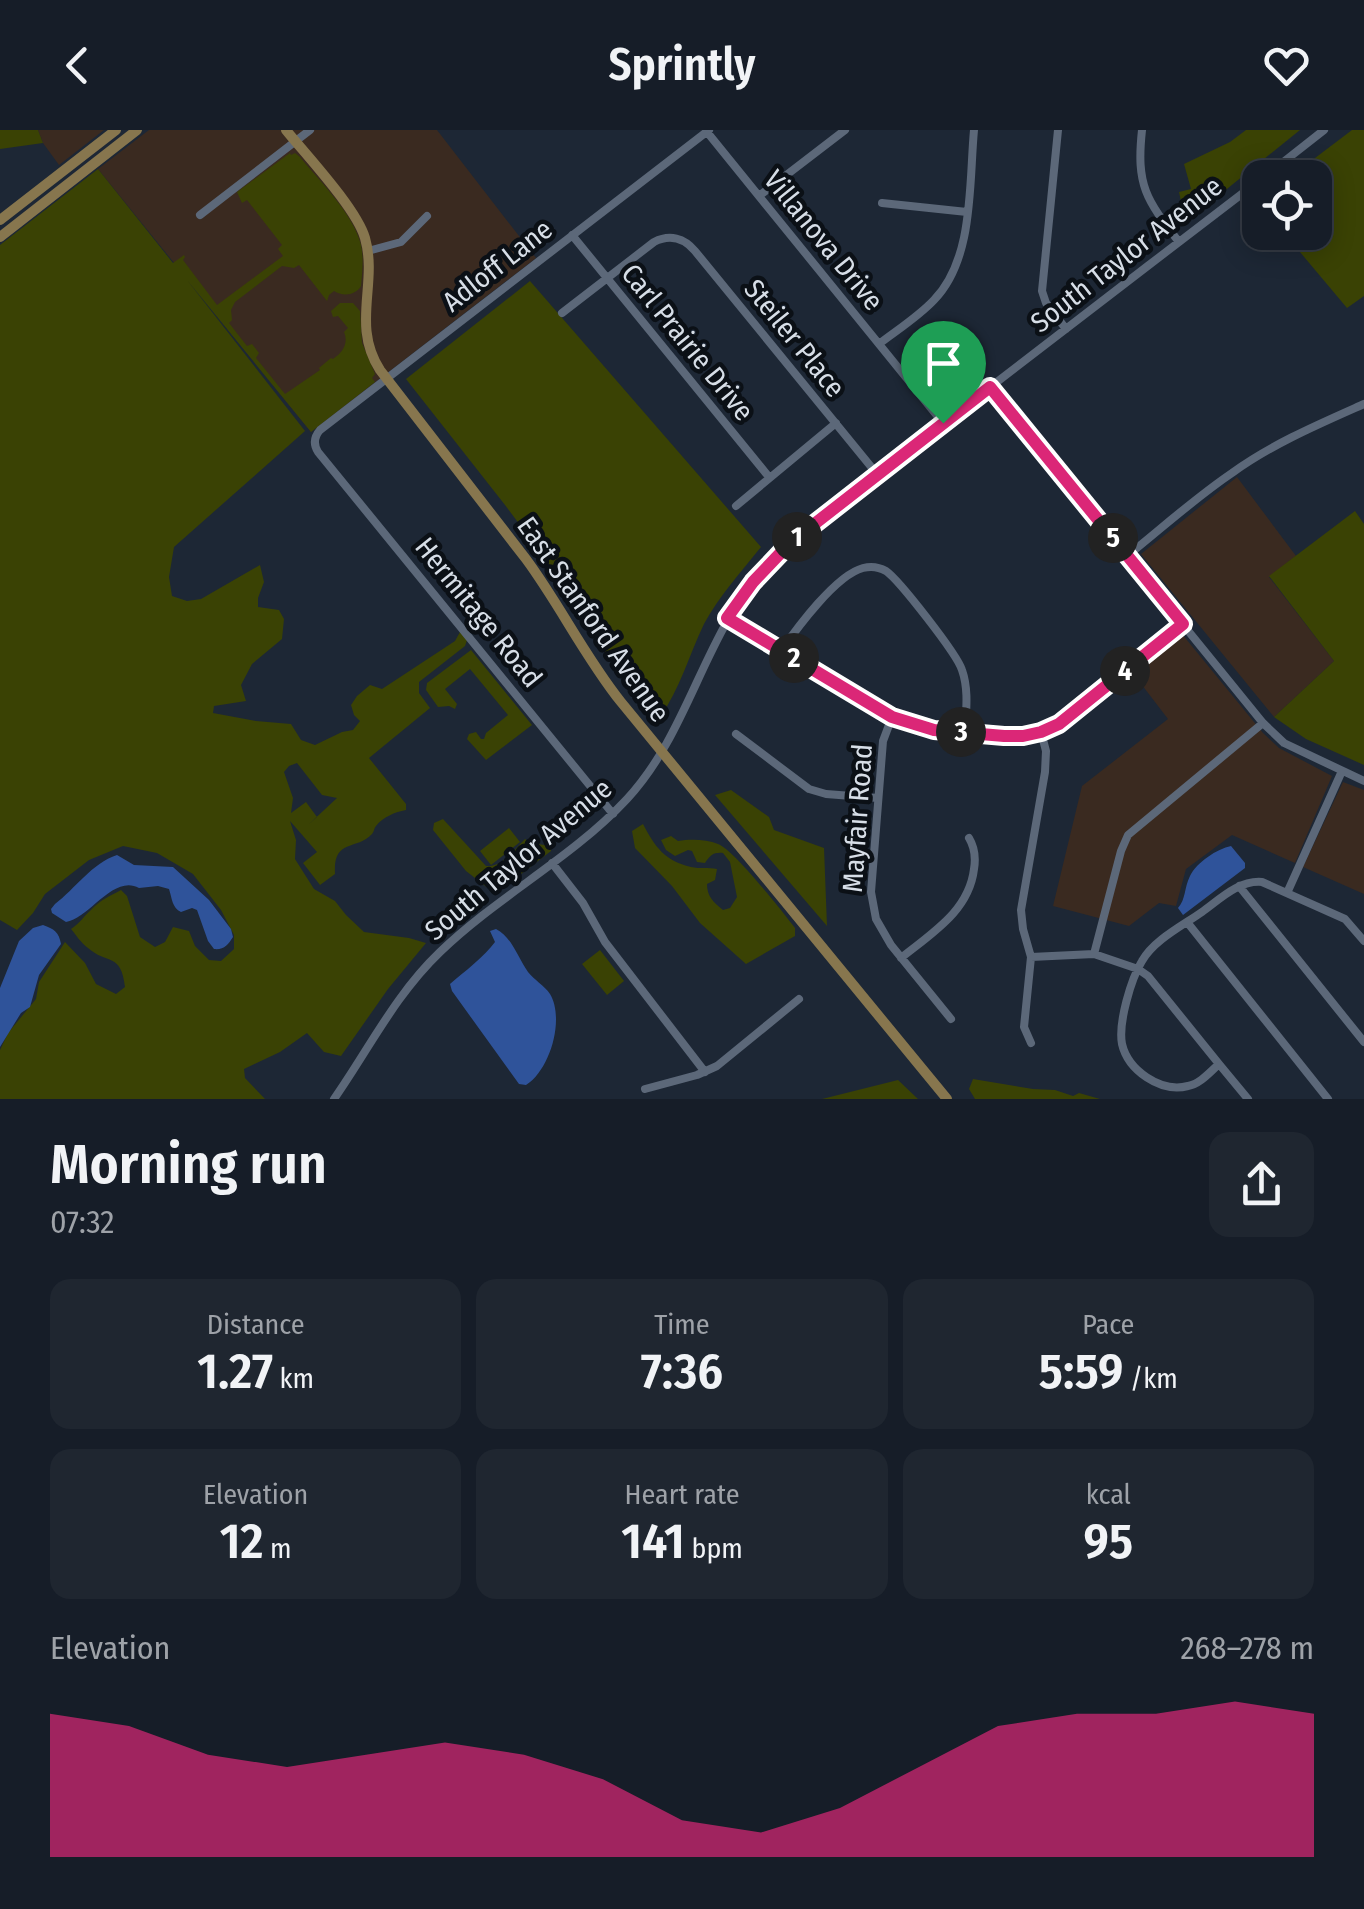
<!DOCTYPE html>
<html lang="en">
<head>
<meta charset="utf-8">
<style>
	body { margin:0; font-family:"Fira Sans Condensed",sans-serif; background:#1f2630; color:#f1f3f6; height:100vh; display:flex; flex-direction:column; font-size:38px; white-space:nowrap }
	* { box-sizing:border-box; margin:0 }
	p { font-size:32px; color:#9ea2a8 }
	.icon { flex:none; width:55px; height:55px; fill:none; stroke:currentColor; stroke-width:2; stroke-linecap:round; stroke-linejoin:round }
	.map { position:relative; height:969px; overflow:hidden }
	.details { display:flex; flex-direction:column; background:#161d28; flex:1 }
	.details>* { flex:none }
	.controls { position:absolute; left:1242px; top:30px; display:grid; gap:20px }
	.controls a { display:grid; place-items:center; width:90px; height:90px; border-radius:20px; background:#161d28; box-shadow:0 5px 25px #0003,0 0 0 2px #353b45; font-size:50px }
	.pin { position:absolute; display:grid; place-items:center; width:85px; height:85px; color:#fff; margin:-102px -42px; border-radius:50% 50% 50% 0; rotate:-45deg; box-shadow:0 0 10px #0007 }
	.pin .icon { rotate:45deg }
	.km { position:absolute; width:50px; height:50px; margin:-25px; border-radius:50%; background:#222; color:#fff; font-size:28px; line-height:50px; text-align:center }
	.round { display:grid; place-items:center; flex:none; width:105px; height:105px; border-radius:20px; background:#1f2630 }
	.overview { display:flex; align-items:center; justify-content:space-between; height:170px; padding:0 50px }
	h1 { font-size:55px; font-weight:600; line-height:75px }
	.figures { display:grid; grid-template-columns:repeat(3,1fr); gap:15px; height:170px; padding:10px 50px }
	.figures div { display:grid; align-content:center; border-radius:20px; background:#1f2630; text-align:center }
	.figures b { font-size:50px; font-weight:600 }
	.figures small { font-size:28px; font-weight:400 }
	.figures p { font-size:28px }
	.chart { height:280px; padding:20px 50px }
	.chart p { display:flex; justify-content:space-between }
	.chart svg { width:100%; height:180px; margin-top:10px; fill:#db2777; opacity:.7 }
	header { display:flex; justify-content:space-between; align-items:center; height:130px; padding:0 50px; background:#161d28; font-size:45px; font-weight:600 }
	.map>svg:first-child { display:block }
	.commercial { fill:#3a2a20 }
	.green { fill:#3a4204; fill-rule:evenodd }
	.water { fill:#2f539a }
	.lines { fill:none; stroke-linecap:round; stroke-linejoin:round }
	.minor { stroke:#5c6879; stroke-width:8 }
	.major { stroke:#87764e; stroke-width:10 }
	.route-casing { stroke:#fff; stroke-width:20 }
	.route { stroke:#db2777; stroke-width:12 }
	.labels { text-anchor:middle; stroke-width:9; stroke-linejoin:round; paint-order:stroke }
	.street-label { font-size:28px; fill:#d7dee7; stroke:#0b1016 }
</style>
</head>
<body>
<header><svg class="icon" aria-label="back" viewBox="0 0 24 24"><path d="M15 5l-7 7 7 7"/></svg>Sprintly<svg class="icon" aria-label="heart" viewBox="0 0 24 24"><path d="M12 20l-8-8c-3-5 5-10 8-4 3-6 11-1 8 4z"/></svg></header>
<div class="map">
<svg width="1364" height="969" viewBox="0 0 1364 969">
	<rect width="100%" height="100%" fill="#1d2735"/>
	<path class="commercial" d="M38,0h66l-45,35 -16,-22z
		M149,0h288l99,128 -225,174 -213,-263z
		M1237,347l59,79 -27,21 65,84 -60,56 -133,-163z
		M1182,504l81,99 16,15 53,28 -37,87 -63,-28 -46,34 -10,37 -17,-3 -30,23 -76,-20 29,-120 86,-67 -36,-47 45,-37z
		M1343,652l21,8v104l-61,-27z"/>
	<path class="green" d="M0,0h38l5,13 -43,6z
		M1246,0h54l-104,84 -14,-8 -3,-14 12,-3 -7,-25 46,-22z
		M1352,0h12v166l-17,12 -63,-75 31,-1v-54l-25,-1z
		M290,23l1,2 4,-2 5,4c21,26 52,55 61,88 3,14 1,28 0,41 -5,9 -18,11 -27,5l-5,4 -2,6 -28,-36 -5,3 -12,-2 -47,36 -4,8 1,10 -3,3 18,23 5,-2 7,9 -3,5 29,36 35,-24 -1,-2 12,-10 2,1c9,-6 16,-15 11,-27l4,-4 -10,-12 -5,1 -2,-6 9,-8h13l7,8 2,32 13,31 -3,4 3,4 -64,50 -124,-152 118,151 -131,116 -5,30 3,19 15,5 14,-2 59,-34 4,17 -6,16v9l21,3 5,9 -2,20 -30,25 -11,21 5,16 -32,5 -1,7 43,8 35,3 10,16 14,5 27,-13 11,-2 7,-9 -6,-6 -3,-10 6,-9 13,-11 12,4 73,-48 5,-9 7,8 -2,6 -46,36v11l11,15 -61,50 37,46v6c-11,2 -23,7 -30,16 -2,2 -2,6 -4,8 -16,17 -39,4 -37,40l-15,11 -17,-22 14,-11 -27,-31 6,19 -1,19 19,30 21,12 11,14 18,17 45,6 17,5 -38,46 -47,67 -17,-4 -17,-19 -27,19 -36,17 1,9 20,21h-265v-49l8,-17 28,-34 3,-17 26,-40 20,21 11,21 20,10 9,-7c-4,-35 -18,-22 -37,-39 -7,-5 -12,-13 -17,-19 9,-6 12,-12 20,-19 9,-10 19,-14 30,-20l6,6 13,41 15,10 10,-5 8,-15 16,4 6,15 14,14 12,1 13,-12v-14l-13,-25 -28,-36 -36,-21 -34,-7 -34,14 -44,34 -12,19 -16,17 -17,-10v-675l98,-76 75,94 11,-8 1,2 -2,3 34,45 66,-49 -5,-7 4,-4 -35,-45 -5,3 -5,-11zM297,633l25,32 15,3 -29,27 9,-8 -11,-15 -15,11 2,-15 -9,-26 5,-6z
		M530,151l231,266c-20,25 -42,49 -57,77 -15,31 -24,65 -44,93l-5,-1 -11,-13 -2,-7 -5,-1 -48,-65 -22,-42 -62,-83 -99,-126z
		M1355,381l9,13v241l-58,-26 -32,-22 60,-56 -65,-85z
		M471,520l61,75 -46,35 -19,-21 2,-5 7,-2 5,7h3l2,-6 22,-18 -38,-46 -25,20 12,15 -2,5 -6,-3 -11,1 -12,-17 1,-7z
		M731,660l38,27 5,13 50,18 3,78 -112,-131z
		M443,689l43,47c17,1 28,-16 39,-27l6,4 20,3v5l-51,39 -7,2 -27,-21 -33,-41 1,-7z
		M643,694c12,23 22,37 48,43 9,2 17,0 26,2l-2,11 -8,4c0,12 6,18 16,26l7,-2 7,-11 -7,-35 -7,-9c-9,-1 -13,2 -18,10l-8,-1 -5,-11 -4,-1 -13,6 -9,-6 -5,-10 10,-4 7,5c12,-2 28,-2 40,3 15,5 65,68 77,84v8l-49,28 -46,-41 -28,-37 -37,-38 -3,-17z
		M509,698l11,14 -29,23 -11,-14z
		M600,820l24,31 -17,14 -25,-31z
		M973,949l60,10 22,1 18,6 6,-3 21,6h-125l-6,-10z
		M898,950l20,19h-96z"/>
	<path class="water" d="M1231,716l14,17v5l-62,47 -5,-7c8,-9 6,-20 12,-32 7,-14 27,-27 41,-30z
		M117,725l17,10 39,2 36,33 22,29 2,8c-5,8 -9,13 -19,12l-6,-8 -11,-31 -5,-2 -11,4c-9,-4 -9,-14 -12,-23l-11,-3 -19,2c-26,-14 -50,31 -73,34l-14,-9 -1,-4 4,-5c20,-15 37,-41 62,-49z
		M43,795c11,4 16,7 18,19l-22,31 -9,32 -9,6 -21,34v-59l19,-47 14,-13z
		M496,799c16,8 22,29 32,43 6,8 16,13 22,22 15,25 0,76 -24,91l-7,-1 -67,-93 -2,-7c14,-12 35,-28 45,-42l-5,-11z"/>
	<g class="lines">
		<path class="minor" d="M1058,0l-16,161 4,12 20,26
			M1142,0c-6,56 4,69 37,112
			M707,2l236,291
			M1263,48l61,-48
			M759,66l86,-66
			M882,73l85,9
			M200,85l110,-85
			M572,105l197,242
			M368,121l33,-9 26,-26
			M562,183l92,-71c16,-8 30,-4 41,9l182,223
			M879,214c18,-14 39,-27 55,-44 40,-41 35,-116 40,-170
			M990,257l273,336 21,20 80,38
			M736,376l100,-83
			M1127,426c35,-28 68,-58 105,-83 40,-29 87,-49 132,-69
			M727,488l165,99 16,6 26,6 70,7h19l18,-4 18,-8 124,-100
			M781,521c16,-23 55,-76 82,-83 8,-2 16,-1 23,3 13,9 71,83 76,99 7,20 4,41 3,62
			M892,587l-9,24 -12,151 5,27 15,26 60,74
			M736,604l73,55 17,5 52,4
			M613,684l-295,-362c-5,-8 -4,-15 2,-22l389,-300
			M552,733l31,40 22,39 100,130
			M1239,756l125,156
			M1287,763l55,-122
			M1187,792l141,177
			M1094,824l44,15 10,7 71,88
			M1031,827l63,-3 27,-103 7,-16 135,-112
			M901,828c31,-25 68,-47 73,-89 2,-12 1,-21 -5,-31
			M1031,913l-7,-16 7,-70 -8,-28 -2,-19 24,-138 1,-21 -5,-19
			M645,959l52,-14 20,-9 82,-67
			M334,969c35,-50 61,-104 106,-147 58,-56 132,-94 187,-153 63,-68 76,-164 139,-232 44,-48 106,-89 158,-129 112,-87 224,-172 336,-258
			M1248,969l-29,-35c-9,8 -19,20 -31,22 -28,7 -60,-16 -66,-42 -4,-21 9,-65 20,-83 12,-21 40,-35 60,-49 18,-13 37,-32 60,-30l83,37 19,22"/>
		<path class="major" d="M286,0c21,26 70,78 79,108 13,46 -14,87 15,132l146,189c34,46 59,98 95,143l326,397
			M0,90l116,-90
			M0,107l137,-107"/>
	</g>
	<g class="lines">
		<g class="route-casing">
			<path id="route" d="M990,257l193,237 -124,100 -18,8 -18,4h-19l-70,-6 -42,-13 -165,-99 26,-36 37,-39z"/>
		</g>
		<use href="#route" class="route"/>
	</g>
	<g class="labels">
		<g class="street-label">
			<text transform="translate(824 110) rotate(51)" y="10">Villanova Drive</text>
			<text transform="translate(1126 124) rotate(-38)" y="10">South Taylor Avenue</text>
			<text transform="translate(497 135) rotate(-38)" y="10">Adloff Lane</text>
			<text transform="translate(795 208) rotate(51)" y="10">Steiler Place</text>
			<text transform="translate(688 212) rotate(51)" y="10">Carl Prairie Drive</text>
			<text transform="translate(479 482) rotate(51)" y="10">Hermitage Road</text>
			<text transform="translate(594 489) rotate(55)" y="10">East Stanford Avenue</text>
			<text transform="translate(857 688) rotate(-86)" y="10">Mayfair Road</text>
			<text transform="translate(518 729) rotate(-40)" y="10">South Taylor Avenue</text>
		</g>
	</g>
</svg>
<div class="controls">
<a><svg class="icon" aria-label="locate" viewBox="0 0 24 24"><circle cx="12" cy="12" r="6"/><path d="M12 2v4M12 18v4M2 12h4M18 12h4"/></svg></a>
</div>
<div class="pin" style="left:943px;top:293px;background:#1e9e55"><svg class="icon" aria-label="arrive" viewBox="0 0 24 24"><path d="M6 21V4h12l-3 4 3 4H6"/></svg></div>
<b class="km" style="left:797px;top:407px">1</b>
<b class="km" style="left:794px;top:528px">2</b>
<b class="km" style="left:961px;top:602px">3</b>
<b class="km" style="left:1125px;top:541px">4</b>
<b class="km" style="left:1113px;top:408px">5</b>
</div>
<section class="details">
<div class="overview"><div><h1>Morning run</h1><p>07:32</p></div><a class="round"><svg class="icon" aria-label="share" viewBox="0 0 24 24"><path d="M12 15V3M7 8l5-5 5 5M5 13v7h14v-7"/></svg></a></div>
<div class="figures">
<div><p>Distance</p><b>1.27<small> km</small></b></div>
<div><p>Time</p><b>7:36</b></div>
<div><p>Pace</p><b>5:59<small> /km</small></b></div>
</div>
<div class="figures">
<div><p>Elevation</p><b>12<small> m</small></b></div>
<div><p>Heart rate</p><b>141<small> bpm</small></b></div>
<div><p>kcal</p><b>95</b></div>
</div>
<div class="chart"><p><span>Elevation</span>268–278 m</p>
<svg viewBox="0 0 160 44" preserveAspectRatio="none"><path d="M0 44V9L10 12L20 19L30 22L40 19L50 16L60 19L70 25L80 35L90 38L100 32L110 22L120 12L130 9L140 9L150 6L160 9V44z"/></svg>
</div>
</section>
</body>
</html>
